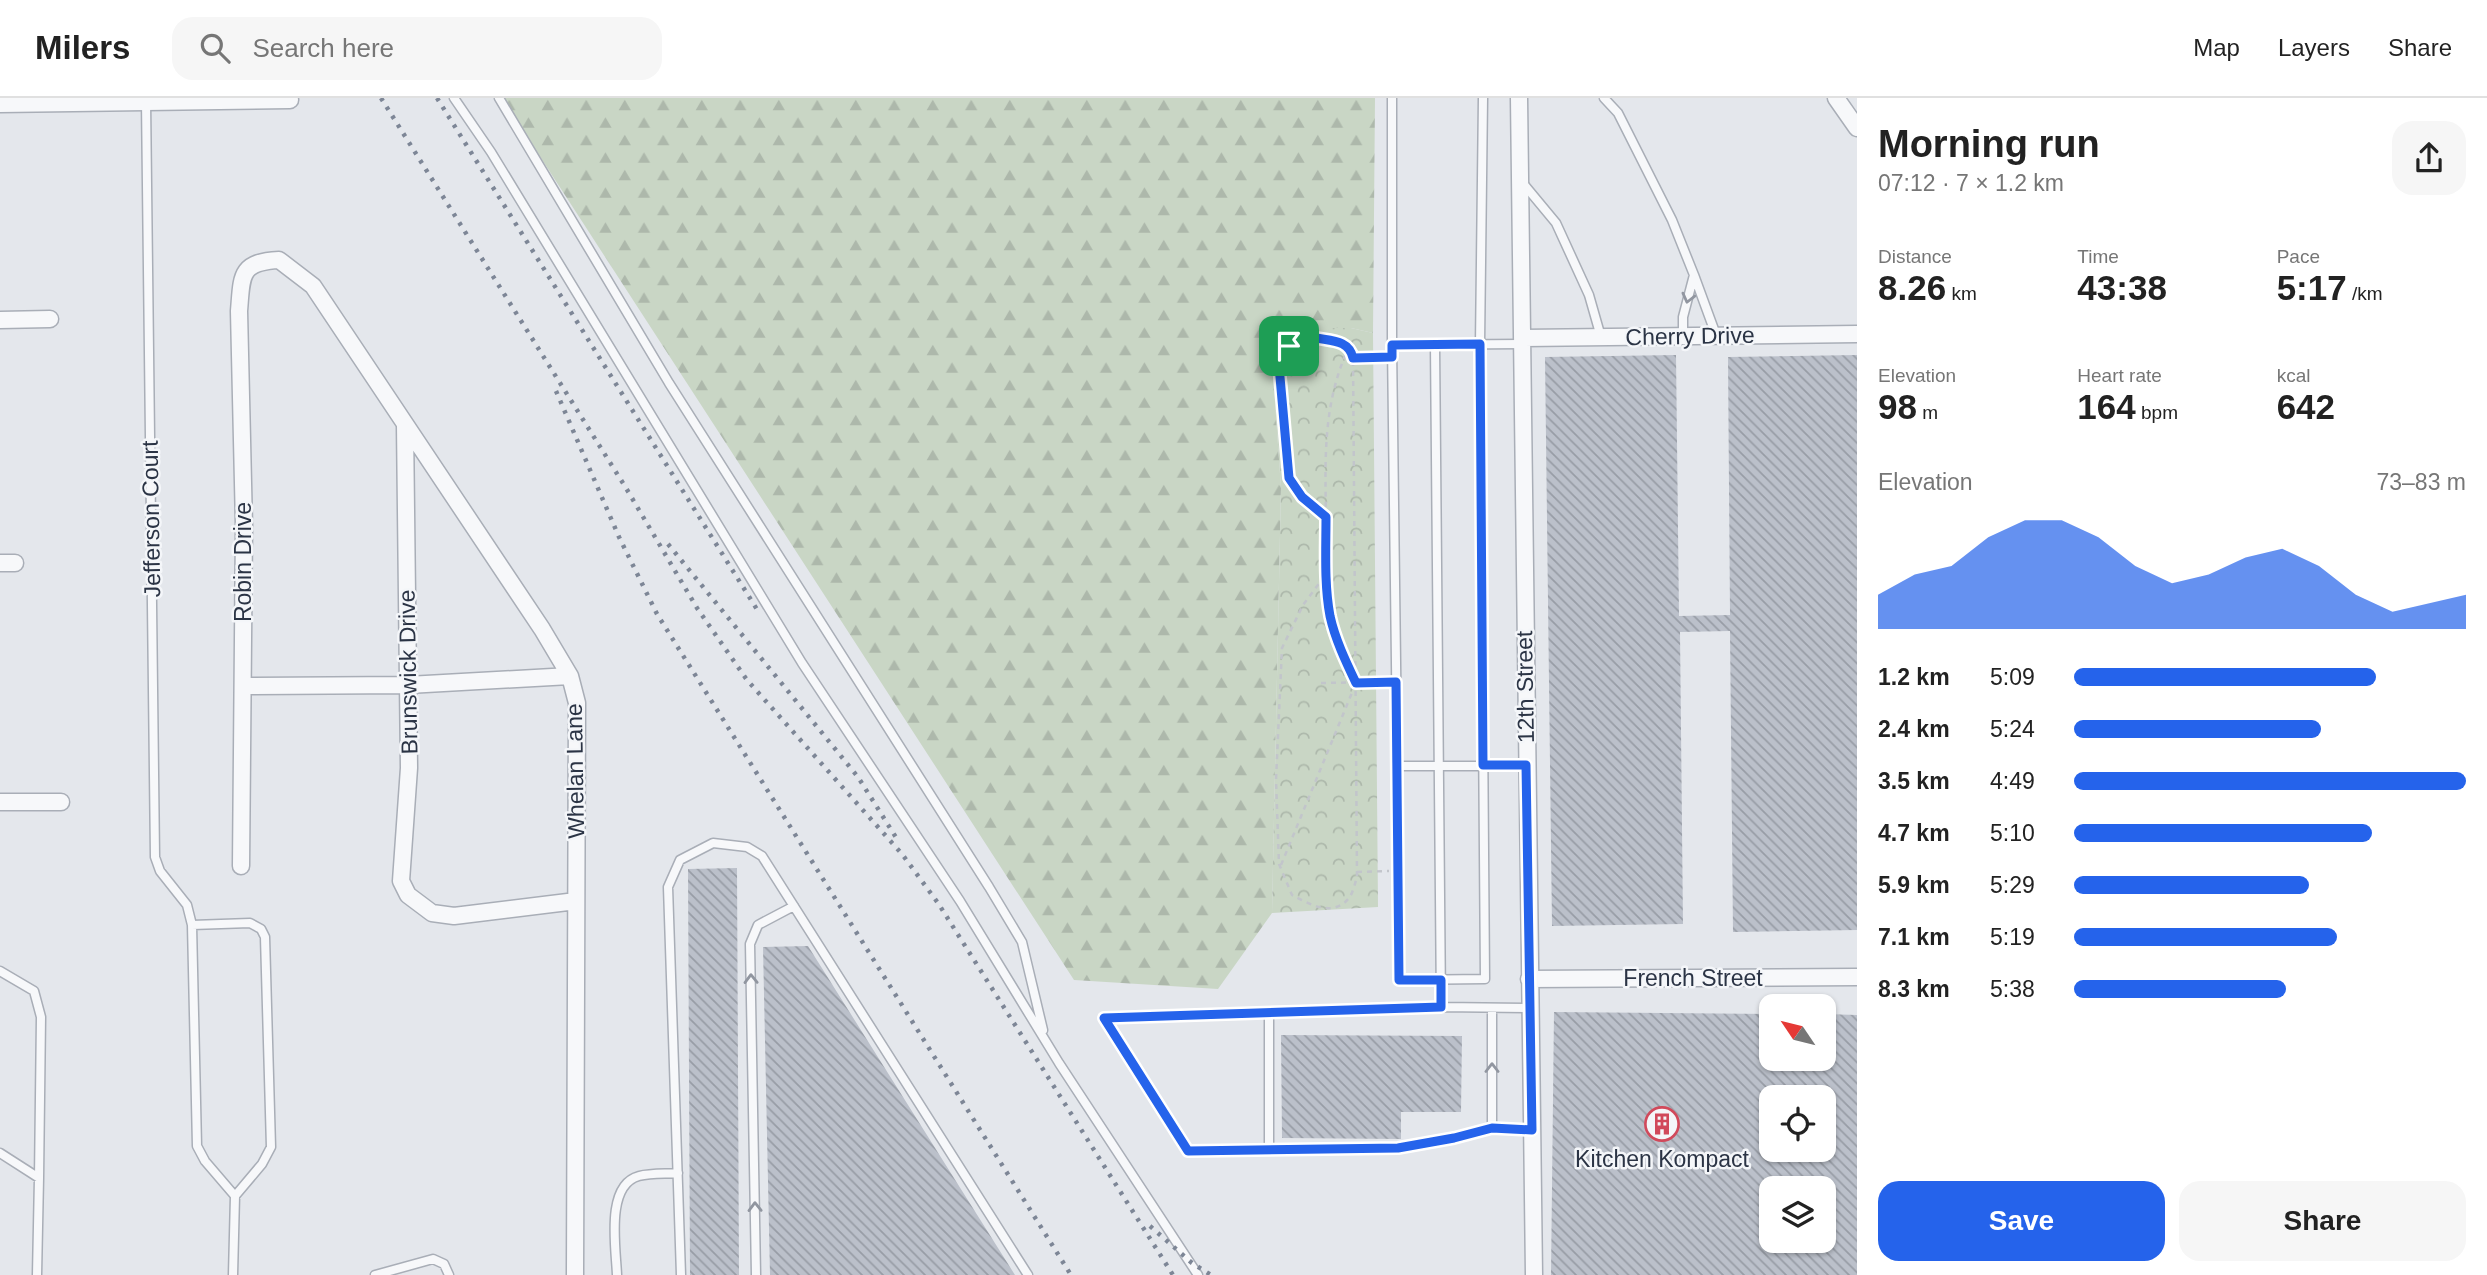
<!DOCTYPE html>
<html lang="en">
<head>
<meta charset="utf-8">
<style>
	body { margin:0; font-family:Arial,sans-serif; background:#f6f6f6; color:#222; height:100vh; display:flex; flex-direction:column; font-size:26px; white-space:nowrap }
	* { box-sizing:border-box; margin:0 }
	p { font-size:23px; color:#767676 }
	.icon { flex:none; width:38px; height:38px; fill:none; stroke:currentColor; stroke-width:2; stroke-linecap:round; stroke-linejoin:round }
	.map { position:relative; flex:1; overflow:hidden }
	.sheet { display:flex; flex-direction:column; background:#fff; width:630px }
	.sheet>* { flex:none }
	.needle { width:46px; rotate:305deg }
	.controls { position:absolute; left:1759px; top:896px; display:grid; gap:14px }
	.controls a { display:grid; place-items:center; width:77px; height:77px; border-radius:14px; background:#fff; box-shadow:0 2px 5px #0004; font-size:35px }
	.pin { position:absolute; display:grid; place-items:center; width:60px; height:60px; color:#fff; margin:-30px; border-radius:14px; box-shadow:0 4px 10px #0006 }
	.round { display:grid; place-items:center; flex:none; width:74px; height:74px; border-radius:21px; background:#f6f6f6 }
	.head { display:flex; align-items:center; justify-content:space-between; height:119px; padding:0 21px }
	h1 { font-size:38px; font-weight:700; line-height:52px }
	.stats { display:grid; grid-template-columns:repeat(3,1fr); gap:10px; height:119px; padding:7px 21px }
	.stats div { display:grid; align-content:center }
	.stats b { font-size:35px; font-weight:700 }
	.stats small { font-size:19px; font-weight:400 }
	.stats p { font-size:19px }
	.chart { height:196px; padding:14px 21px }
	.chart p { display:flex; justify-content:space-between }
	.chart svg { width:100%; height:126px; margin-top:7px; fill:#2563eb; opacity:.7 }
	.action { display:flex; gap:14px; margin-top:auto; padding:14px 21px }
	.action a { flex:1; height:80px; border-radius:21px; background:#2563eb; color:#fff; font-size:28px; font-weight:700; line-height:80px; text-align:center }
	.action a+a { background:#f6f6f6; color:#222 }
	ul { padding:0 21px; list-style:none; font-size:23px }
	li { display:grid; grid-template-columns:112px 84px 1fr; align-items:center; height:52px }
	li i { height:18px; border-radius:9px; background:#2563eb }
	header { display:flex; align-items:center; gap:42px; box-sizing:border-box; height:98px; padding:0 35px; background:#fff; border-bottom:2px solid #e0e0e0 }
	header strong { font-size:33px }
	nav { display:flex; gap:38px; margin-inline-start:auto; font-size:24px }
	.search { width:490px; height:63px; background:#f6f6f6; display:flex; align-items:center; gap:18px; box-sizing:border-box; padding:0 24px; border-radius:21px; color:#767676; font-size:26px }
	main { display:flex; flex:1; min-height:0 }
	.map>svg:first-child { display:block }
	.forest { fill:url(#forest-firs) }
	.park { fill:url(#park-crowns) }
	.building { fill:url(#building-back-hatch); fill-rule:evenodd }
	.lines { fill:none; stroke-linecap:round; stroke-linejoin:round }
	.lane-casing { stroke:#a9aeb7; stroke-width:11 }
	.street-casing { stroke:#a9aeb7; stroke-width:19 }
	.path { stroke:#c2c5cb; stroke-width:2.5; stroke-dasharray:5 5; stroke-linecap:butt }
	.lane { stroke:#f7f8fa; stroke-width:8 }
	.street { stroke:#f7f8fa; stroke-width:16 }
	.rail { stroke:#7d8696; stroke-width:4.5; stroke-dasharray:3.5 7; stroke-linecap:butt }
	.oneway { stroke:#9196a0 }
	.route-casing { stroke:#fff; stroke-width:14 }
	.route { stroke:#2563eb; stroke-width:9 }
	.labels { text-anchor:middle; stroke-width:5; stroke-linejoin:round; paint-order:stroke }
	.street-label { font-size:23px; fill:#2b3445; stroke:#f4f6f9 }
	.poi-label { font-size:23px; fill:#2b3445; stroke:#f4f6f9 }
</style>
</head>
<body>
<header>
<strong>Milers</strong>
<div class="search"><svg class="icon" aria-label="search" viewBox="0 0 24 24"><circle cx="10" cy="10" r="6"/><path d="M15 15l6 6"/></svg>Search here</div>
<nav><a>Map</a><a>Layers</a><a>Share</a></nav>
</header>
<main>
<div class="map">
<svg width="1857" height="1177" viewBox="0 0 1857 1177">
	<defs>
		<pattern id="forest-firs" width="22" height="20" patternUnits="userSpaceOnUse" patternTransform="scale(1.75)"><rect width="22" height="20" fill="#c9d6c5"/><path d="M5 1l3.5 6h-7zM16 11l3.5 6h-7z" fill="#adb8ab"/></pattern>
		<pattern id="park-crowns" width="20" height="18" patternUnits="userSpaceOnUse" patternTransform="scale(1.75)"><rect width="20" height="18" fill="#c9d6c5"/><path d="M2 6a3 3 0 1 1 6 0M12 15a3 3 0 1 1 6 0" fill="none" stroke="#adb8ab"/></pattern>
		<pattern id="building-back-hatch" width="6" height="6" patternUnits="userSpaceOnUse" patternTransform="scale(1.75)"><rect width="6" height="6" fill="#bbc0ca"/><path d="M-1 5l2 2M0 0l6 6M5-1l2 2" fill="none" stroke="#989da6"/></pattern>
	</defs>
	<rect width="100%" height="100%" fill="#e4e7ec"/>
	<path class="forest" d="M502,0h873l-2,235 -22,-5 -79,30 9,130 -9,425 -54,76 -144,-9z"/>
	<path class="park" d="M1319,230h32l22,5 5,574 -106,6 9,-425 -9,-130 14,-21z"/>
	<path class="building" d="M1676,257l3,261 51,-1 -2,-258 129,-2v575l-124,2 -3,-301 -50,1 3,292 -131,2 -7,-569z
		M737,770l2,407h-49l-2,-406z
		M808,848l207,329h-245l-7,-328z
		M1554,914l217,2v45h53v-45l33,1v260h-306zM1771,999h53v53h-53zM1771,1090h53v53h-53z
		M1281,937l181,1 -1,76h-60v27l-119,-1z"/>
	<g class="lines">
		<g class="lane-casing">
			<path id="lane" d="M454,0l37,54 311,511 158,238 99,162 139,212
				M499,0l170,285 320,504 33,55 21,88
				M1483,0l-3,246 5,635 -85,1 -8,-635 130,-1
				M1604,0l14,15 54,107 22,55
				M146,3l9,756 5,14 27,34 5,20 5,221 8,15 30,35
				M1522,84l34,41 33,72 12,42
				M1683,238v-19l11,-42 22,60
				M1392,247v-247
				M1435,247l6,662 89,1
				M1397,668h129
				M192,827l58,-2 11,6 4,8 6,210 -9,17 -27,32 -2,79
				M0,873l34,20 7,26 -2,161 -39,-25
				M1441,909l-337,11 84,133 210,-3 56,-10 38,-10 40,2
				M1492,910v120
				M1269,915v137
				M37,1177l2,-97
				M375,1177l58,-16 11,5 5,11
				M617,1177c-1,-27 -12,-90 22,-99 12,-3 27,-2 39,-3
				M681,1177l-13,-388 12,-27 33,-17 34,4 15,9 266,419
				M756,1177l-6,-331 8,-19 36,-19"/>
		</g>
		<g class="street-casing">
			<path id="street" d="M1519,0l15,1177
				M1836,0l21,30
				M0,6l290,-4
				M0,222l50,-1
				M1522,240l335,-4
				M405,327l4,343 -8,113 7,14 24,18 22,3 122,-15
				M0,465h15
				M243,588l165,-1 162,-9
				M0,704h61
				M241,768l3,-340 -5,-215c3,-35 0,-49 40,-51l34,26 229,343 28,47 7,27 -2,572
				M1529,881l328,-2"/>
		</g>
		<path class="path" d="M1316,240l27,4 10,12 4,523c-2,6 -4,16 -8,21 -16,20 -40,6 -57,-3l-13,-31 -3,-84 6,-132 21,-43 23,-31v-57l-24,-20 -13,-19 -10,-112 10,-20z
			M1353,260l28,-1
			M1326,419c-1,-59 -3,-113 22,-168
			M1321,585l65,-1
			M1281,767l75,-182c-20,-39 -26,-66 -30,-109
			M1357,774l32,-1"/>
		<use href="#lane" class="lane"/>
		<use href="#street" class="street"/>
		<path class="rail" d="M381,0l245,390 71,120 50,72 155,174 36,49 235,372
			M437,0l321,513
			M556,293l63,146 38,77 414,661
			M668,446l190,233 39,62
			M1150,1128l42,37 19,12"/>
	</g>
	<defs><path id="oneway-chevron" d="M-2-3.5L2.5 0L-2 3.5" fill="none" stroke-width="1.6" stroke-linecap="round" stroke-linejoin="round" transform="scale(1.75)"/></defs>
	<g class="oneway">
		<use href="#oneway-chevron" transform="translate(1688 200) rotate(104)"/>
		<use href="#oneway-chevron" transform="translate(751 881) rotate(-91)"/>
		<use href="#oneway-chevron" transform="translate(1492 970) rotate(-90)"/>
		<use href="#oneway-chevron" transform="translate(755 1109) rotate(-91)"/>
	</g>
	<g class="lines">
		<g class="route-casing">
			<path id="route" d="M1316,240c16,3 33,2 37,20l39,-1v-12l88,-1 3,421h43l6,365 -40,-2 -38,10 -56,10 -210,3 -84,-133 337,-11v-27h-42l-3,-298 -40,1c-10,-21 -21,-44 -26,-67 -6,-32 -4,-67 -4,-99l-24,-20 -13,-19 -10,-112 10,-20z"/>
		</g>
		<use href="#route" class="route"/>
	</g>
	<defs>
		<g id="building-ring" transform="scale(1.75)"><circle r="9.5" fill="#f4f6f9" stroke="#d1495b" stroke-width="1.5"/><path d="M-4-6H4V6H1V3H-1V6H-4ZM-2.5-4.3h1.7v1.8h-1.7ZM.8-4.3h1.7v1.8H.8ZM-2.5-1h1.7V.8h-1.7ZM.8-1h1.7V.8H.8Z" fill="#d1495b"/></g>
	</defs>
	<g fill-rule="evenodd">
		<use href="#building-ring" x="1662" y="1026"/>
	</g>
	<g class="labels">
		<g class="street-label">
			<text transform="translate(1690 238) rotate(-1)" y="8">Cherry Drive</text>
			<text transform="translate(151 421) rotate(-91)" y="8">Jefferson Court</text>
			<text transform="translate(243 464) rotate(-90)" y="8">Robin Drive</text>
			<text transform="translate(408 574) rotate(-91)" y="8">Brunswick Drive</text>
			<text transform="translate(1525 589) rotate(-91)" y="8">12th Street</text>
			<text transform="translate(575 673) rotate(-91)" y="8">Whelan Lane</text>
			<text x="1693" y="888">French Street</text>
		</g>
		<g class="poi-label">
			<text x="1662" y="1069">Kitchen Kompact</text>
		</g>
	</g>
</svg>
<div class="controls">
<a><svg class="needle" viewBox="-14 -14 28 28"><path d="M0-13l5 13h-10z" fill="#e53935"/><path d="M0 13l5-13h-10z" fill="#767676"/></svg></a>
<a><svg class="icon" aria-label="locate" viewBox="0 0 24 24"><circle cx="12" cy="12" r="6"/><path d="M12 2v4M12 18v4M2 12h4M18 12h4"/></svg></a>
<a><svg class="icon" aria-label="layers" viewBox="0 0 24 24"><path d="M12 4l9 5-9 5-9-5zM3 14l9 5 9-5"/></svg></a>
</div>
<div class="pin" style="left:1289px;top:248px;background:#1e9e55"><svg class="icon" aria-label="arrive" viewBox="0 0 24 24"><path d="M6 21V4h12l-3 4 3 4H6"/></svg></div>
</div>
<section class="sheet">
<div class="head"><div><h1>Morning run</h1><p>07:12 · 7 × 1.2 km</p></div><a class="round"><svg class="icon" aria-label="share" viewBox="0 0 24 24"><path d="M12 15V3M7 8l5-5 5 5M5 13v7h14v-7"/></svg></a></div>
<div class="stats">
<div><p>Distance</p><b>8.26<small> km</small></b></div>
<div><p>Time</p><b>43:38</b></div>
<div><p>Pace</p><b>5:17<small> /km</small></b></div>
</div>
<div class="stats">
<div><p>Elevation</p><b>98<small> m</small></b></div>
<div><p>Heart rate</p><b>164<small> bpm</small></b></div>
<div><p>kcal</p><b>642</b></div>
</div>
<div class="chart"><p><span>Elevation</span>73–83 m</p>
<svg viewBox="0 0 160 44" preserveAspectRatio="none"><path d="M0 44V32L10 25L20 22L30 12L40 6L50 6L60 12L70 22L80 28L90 25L100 19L110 16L120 22L130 32L140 38L150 35L160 32V44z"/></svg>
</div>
<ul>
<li><b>1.2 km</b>5:09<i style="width:77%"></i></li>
<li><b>2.4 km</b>5:24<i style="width:63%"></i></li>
<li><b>3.5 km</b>4:49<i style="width:100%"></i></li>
<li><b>4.7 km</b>5:10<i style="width:76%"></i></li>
<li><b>5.9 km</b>5:29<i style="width:60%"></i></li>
<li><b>7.1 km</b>5:19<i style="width:67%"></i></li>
<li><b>8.3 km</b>5:38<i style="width:54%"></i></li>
</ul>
<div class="action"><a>Save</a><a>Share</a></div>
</section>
</main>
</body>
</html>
